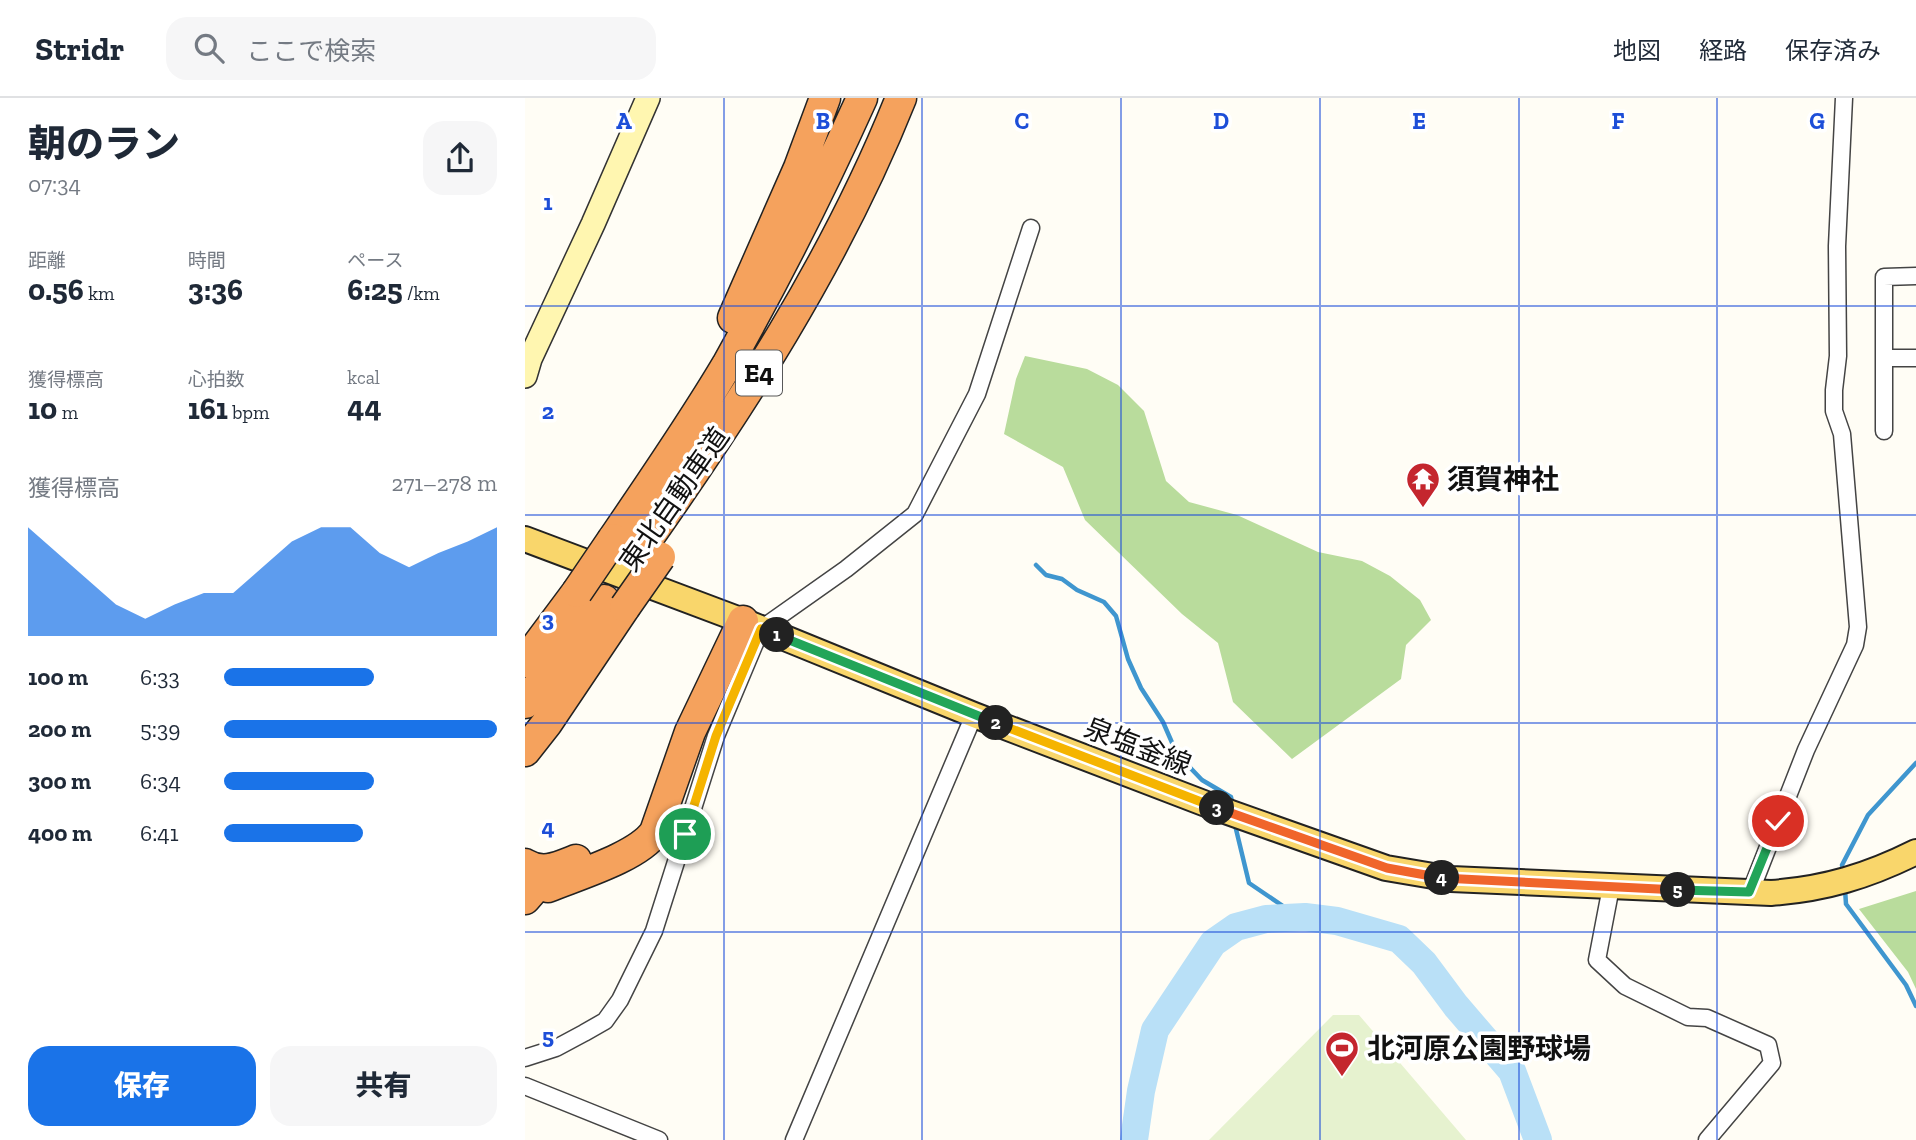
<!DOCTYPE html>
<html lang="ja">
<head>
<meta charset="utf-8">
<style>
	body { margin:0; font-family:"Zilla Slab","Noto Sans JP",serif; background:#f6f6f7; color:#1f2937; height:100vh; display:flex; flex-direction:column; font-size:26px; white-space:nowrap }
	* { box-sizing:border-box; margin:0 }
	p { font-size:23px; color:#747a83 }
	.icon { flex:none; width:38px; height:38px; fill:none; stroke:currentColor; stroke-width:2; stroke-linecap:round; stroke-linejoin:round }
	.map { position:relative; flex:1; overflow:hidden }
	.sheet { display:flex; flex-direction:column; background:#fff; width:525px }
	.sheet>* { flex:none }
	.pin { position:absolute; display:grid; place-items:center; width:60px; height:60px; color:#fff; margin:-30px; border:4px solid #fff; border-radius:50%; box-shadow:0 2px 7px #0007 }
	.km { position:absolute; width:35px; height:35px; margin:-18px; border-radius:50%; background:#222; color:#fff; font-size:19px; line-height:35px; text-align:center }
	.round { display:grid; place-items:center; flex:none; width:74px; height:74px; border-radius:21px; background:#f6f6f7 }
	.overview { display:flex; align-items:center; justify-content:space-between; height:119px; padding:0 28px }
	h1 { font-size:38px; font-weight:800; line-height:52px }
	.metrics { display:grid; grid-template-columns:repeat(3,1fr); gap:10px; height:119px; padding:7px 28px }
	.metrics div { display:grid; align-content:center }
	.metrics b { font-size:30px; font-weight:800 }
	.metrics small { font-size:19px; font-weight:400 }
	.metrics p { font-size:19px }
	.chart { height:196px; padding:14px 28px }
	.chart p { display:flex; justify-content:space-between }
	.chart svg { width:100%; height:126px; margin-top:7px; fill:#1a73e8; opacity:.7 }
	.cta { display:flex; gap:14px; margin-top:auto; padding:14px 28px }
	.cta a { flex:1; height:80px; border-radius:21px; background:#1a73e8; color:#fff; font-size:28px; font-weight:800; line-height:80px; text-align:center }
	.cta a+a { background:#f6f6f7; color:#1f2937 }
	ul { padding:0 28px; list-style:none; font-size:23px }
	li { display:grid; grid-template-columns:112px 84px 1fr; align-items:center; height:52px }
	li i { height:18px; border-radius:9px; background:#1a73e8 }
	header { display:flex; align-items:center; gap:42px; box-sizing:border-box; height:98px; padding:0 35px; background:#fff; border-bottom:2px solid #e0e1e3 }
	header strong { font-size:33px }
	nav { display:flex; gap:38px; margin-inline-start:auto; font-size:24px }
	.search { width:490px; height:63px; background:#f6f6f7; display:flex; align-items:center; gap:18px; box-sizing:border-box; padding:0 24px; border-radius:21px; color:#747a83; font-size:26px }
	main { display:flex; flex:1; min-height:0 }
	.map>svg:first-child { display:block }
	.forest { fill:#b9dc9c }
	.pitch { fill:#e6f2cf }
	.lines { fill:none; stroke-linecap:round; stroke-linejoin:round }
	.stream { stroke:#3f96cf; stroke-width:4.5 }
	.river { stroke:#b9e0f7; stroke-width:28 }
	.street-casing { stroke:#444; stroke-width:19 }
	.secondary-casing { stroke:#333; stroke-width:26 }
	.primary-casing { stroke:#222; stroke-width:28 }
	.highway-casing { stroke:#222; stroke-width:33 }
	.street { stroke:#fff; stroke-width:16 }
	.secondary { stroke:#fff6b0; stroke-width:23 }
	.primary { stroke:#f9d66b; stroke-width:24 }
	.highway { stroke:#f5a25d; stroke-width:30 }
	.highway-bridge-casing { stroke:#222; stroke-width:33; stroke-linecap:butt }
	.highway-bridge { stroke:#f5a25d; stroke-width:30 }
	.split-1-casing { stroke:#fff; stroke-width:14 }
	.split-2-casing { stroke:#fff; stroke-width:14 }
	.split-3-casing { stroke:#fff; stroke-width:14 }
	.split-4-casing { stroke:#fff; stroke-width:14 }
	.split-5-casing { stroke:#fff; stroke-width:14 }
	.split-6-casing { stroke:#fff; stroke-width:14 }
	.split-1 { stroke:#f5b400; stroke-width:9 }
	.split-2 { stroke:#22a559; stroke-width:9 }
	.split-3 { stroke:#f5b400; stroke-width:9 }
	.split-4 { stroke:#f0652b; stroke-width:9 }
	.split-5 { stroke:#f0652b; stroke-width:9 }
	.split-6 { stroke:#22a559; stroke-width:9 }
	.grid { fill:none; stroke:#1d4ed8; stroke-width:2; stroke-opacity:0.55 }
	.labels { text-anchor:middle; stroke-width:7; stroke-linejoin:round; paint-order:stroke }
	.shield { fill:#fff; stroke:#585858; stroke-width:2 }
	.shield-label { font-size:26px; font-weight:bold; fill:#111 }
	.poi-label { font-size:28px; font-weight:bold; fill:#111; stroke:#fff; text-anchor:start }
	.street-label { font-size:28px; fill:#111; stroke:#fff }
	.grid-label { font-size:23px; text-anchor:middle; font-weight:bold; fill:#1d4ed8; stroke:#fff; stroke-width:7; stroke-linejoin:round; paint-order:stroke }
</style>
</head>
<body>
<header>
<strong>Stridr</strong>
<div class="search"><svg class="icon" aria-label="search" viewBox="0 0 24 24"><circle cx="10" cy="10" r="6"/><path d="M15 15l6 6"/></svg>ここで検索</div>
<nav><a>地図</a><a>経路</a><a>保存済み</a></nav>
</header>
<main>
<section class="sheet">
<div class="overview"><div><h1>朝のラン</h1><p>07:34</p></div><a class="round"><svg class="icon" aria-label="share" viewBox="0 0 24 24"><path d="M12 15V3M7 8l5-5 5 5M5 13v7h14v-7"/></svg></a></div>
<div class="metrics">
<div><p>距離</p><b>0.56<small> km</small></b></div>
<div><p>時間</p><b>3:36</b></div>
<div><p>ペース</p><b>6:25<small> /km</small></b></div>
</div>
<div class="metrics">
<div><p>獲得標高</p><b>10<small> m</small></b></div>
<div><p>心拍数</p><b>161<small> bpm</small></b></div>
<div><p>kcal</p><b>44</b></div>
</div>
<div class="chart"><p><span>獲得標高</span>271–278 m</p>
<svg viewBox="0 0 160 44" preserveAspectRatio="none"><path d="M0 44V6L10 15L20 24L30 33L40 38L50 33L60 29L70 29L80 20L90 11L100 6L110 6L120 15L130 20L140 15L150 11L160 6V44z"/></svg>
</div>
<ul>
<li><b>100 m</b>6:33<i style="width:55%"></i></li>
<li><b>200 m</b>5:39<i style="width:100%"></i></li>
<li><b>300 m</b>6:34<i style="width:55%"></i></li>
<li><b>400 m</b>6:41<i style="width:51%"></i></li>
</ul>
<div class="cta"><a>保存</a><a>共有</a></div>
</section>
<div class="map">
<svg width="1391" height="1042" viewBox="0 0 1391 1042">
	<rect width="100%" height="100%" fill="#fffdf5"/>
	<path class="forest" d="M500,258l62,13 31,16 26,26 22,70 23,21 48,13 81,37 44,9 28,15 30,24 11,20 -25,25 -5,34 -109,80 -59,-57 -15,-59 -36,-29 -97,-94 -22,-53 -59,-33 12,-55z
		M1391,793v98l-8,-17 -49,-63z"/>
	<path class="pitch" d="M808,917h26l107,125h-257z"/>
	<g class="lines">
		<path class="stream" d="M511,467l10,10 16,4 15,11 27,12 12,14 12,43 13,29 22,34 14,32 25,26 29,17 2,9
			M710,727l14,58 50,34
			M1318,775l-1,-8 26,-50 48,-52
			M1320,791l1,15 60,81 10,21"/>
		<path class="river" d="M609,1042l7,-49 14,-61 58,-87 23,-16 30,-8 39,-2 32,4 62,18 25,24 32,43 56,65 26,69"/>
		<g class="street-casing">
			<path id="street" d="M1359,260h32
				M1359,333v-154l32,-1
				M1086,789l-14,73 28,26 63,31 19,1 61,27 4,18 -65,77
				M1225,795l56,-143 49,-105 3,-18 -16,-193 -8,-23v-21l4,-34 -1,-110 7,-148
				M0,960l31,-10 28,-15 21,-12 15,-21 34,-69 62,-195 45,-107 85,-60 69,-55 62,-120 54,-166
				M0,988l134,54
				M269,1042l180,-425"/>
		</g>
		<g class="secondary-casing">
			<path id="secondary" d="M0,278l5,-17 63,-135 55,-126"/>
		</g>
		<g class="primary-casing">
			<path id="primary" d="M0,441l218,82 231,94 240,92 172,61 65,11 320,14c54,-4 97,-17 145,-41"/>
		</g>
		<g class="highway-casing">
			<path id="highway" d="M208,220l66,-150 26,-70
				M88,441c39,-57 79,-115 114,-174 49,-87 94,-176 135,-267
				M114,453c101,-143 197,-290 262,-453
				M0,564l52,-70
				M0,605l79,-103
				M0,653l22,-28 78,-116
				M0,766c18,11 33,3 51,-4
				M23,789c29,-12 90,-30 107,-55l35,-100 53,-111
				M0,801l26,-30"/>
		</g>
		<use href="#street" class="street"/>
		<use href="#secondary" class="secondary"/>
		<use href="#primary" class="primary"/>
		<use href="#highway" class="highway"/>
		<g class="highway-bridge-casing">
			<path id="highway-bridge" d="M52,494l36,-53
				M100,509l35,-50"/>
		</g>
		<use href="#highway-bridge" class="highway-bridge"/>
	</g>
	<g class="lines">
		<g class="split-1-casing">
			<path id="split-1" d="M160,736l31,-98 45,-107 16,6"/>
		</g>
		<g class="split-2-casing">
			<path id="split-2" d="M252,537l219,88"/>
		</g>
		<g class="split-3-casing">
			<path id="split-3" d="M471,625l221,85"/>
		</g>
		<g class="split-4-casing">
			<path id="split-4" d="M692,710l170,60 55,10"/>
		</g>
		<g class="split-5-casing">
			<path id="split-5" d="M917,780l236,12"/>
		</g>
		<g class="split-6-casing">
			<path id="split-6" d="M1153,792l71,2 29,-71"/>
		</g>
		<use href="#split-1" class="split-1"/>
		<use href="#split-2" class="split-2"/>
		<use href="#split-3" class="split-3"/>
		<use href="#split-4" class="split-4"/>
		<use href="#split-5" class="split-5"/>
		<use href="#split-6" class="split-6"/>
	</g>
	<path class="grid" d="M199,0v1042M397,0v1042M596,0v1042M795,0v1042M994,0v1042M1192,0v1042M0,208h1391M0,417h1391M0,625h1391M0,834h1391"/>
	<defs>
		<g id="temple-pin" transform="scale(1.75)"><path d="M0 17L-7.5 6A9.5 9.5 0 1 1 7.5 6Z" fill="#c4262e" stroke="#fff"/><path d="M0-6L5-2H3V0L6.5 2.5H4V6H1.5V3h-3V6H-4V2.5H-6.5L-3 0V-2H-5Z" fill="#fff"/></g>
		<g id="stadium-pin" transform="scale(1.75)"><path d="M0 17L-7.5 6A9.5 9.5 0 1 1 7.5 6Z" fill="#c4262e" stroke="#fff"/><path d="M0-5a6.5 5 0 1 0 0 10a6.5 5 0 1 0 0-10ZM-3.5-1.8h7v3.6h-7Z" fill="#fff"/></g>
	</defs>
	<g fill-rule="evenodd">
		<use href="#temple-pin" x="898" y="381"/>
		<use href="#stadium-pin" x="817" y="950"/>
	</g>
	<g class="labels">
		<rect class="shield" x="211" y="252.5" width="46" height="45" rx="5"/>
		<g class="shield-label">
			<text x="234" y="284">E4</text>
		</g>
		<g class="poi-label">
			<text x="922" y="391">須賀神社</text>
			<text x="842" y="960">北河原公園野球場</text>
		</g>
		<g class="street-label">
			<text transform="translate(149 401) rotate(-55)" y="10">東北自動車道</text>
			<text transform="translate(613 648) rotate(21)" y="10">泉塩釜線</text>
		</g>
	</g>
	<g class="grid-label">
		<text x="99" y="31">A</text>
		<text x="298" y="31">B</text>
		<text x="497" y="31">C</text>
		<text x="696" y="31">D</text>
		<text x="894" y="31">E</text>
		<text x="1093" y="31">F</text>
		<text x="1292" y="31">G</text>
		<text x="23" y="112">1</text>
		<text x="23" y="321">2</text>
		<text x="23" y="529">3</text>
		<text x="23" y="737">4</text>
		<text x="23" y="946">5</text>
	</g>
</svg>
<div class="pin" style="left:160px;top:736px;background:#1e9e55"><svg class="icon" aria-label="arrive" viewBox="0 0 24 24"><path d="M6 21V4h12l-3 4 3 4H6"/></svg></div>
<div class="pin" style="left:1253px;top:723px;background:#d93025"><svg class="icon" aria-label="check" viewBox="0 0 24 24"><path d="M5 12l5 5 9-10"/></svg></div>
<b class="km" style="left:252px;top:537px">1</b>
<b class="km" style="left:471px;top:625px">2</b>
<b class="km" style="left:692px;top:710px">3</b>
<b class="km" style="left:917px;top:780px">4</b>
<b class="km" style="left:1153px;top:792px">5</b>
</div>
</main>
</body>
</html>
